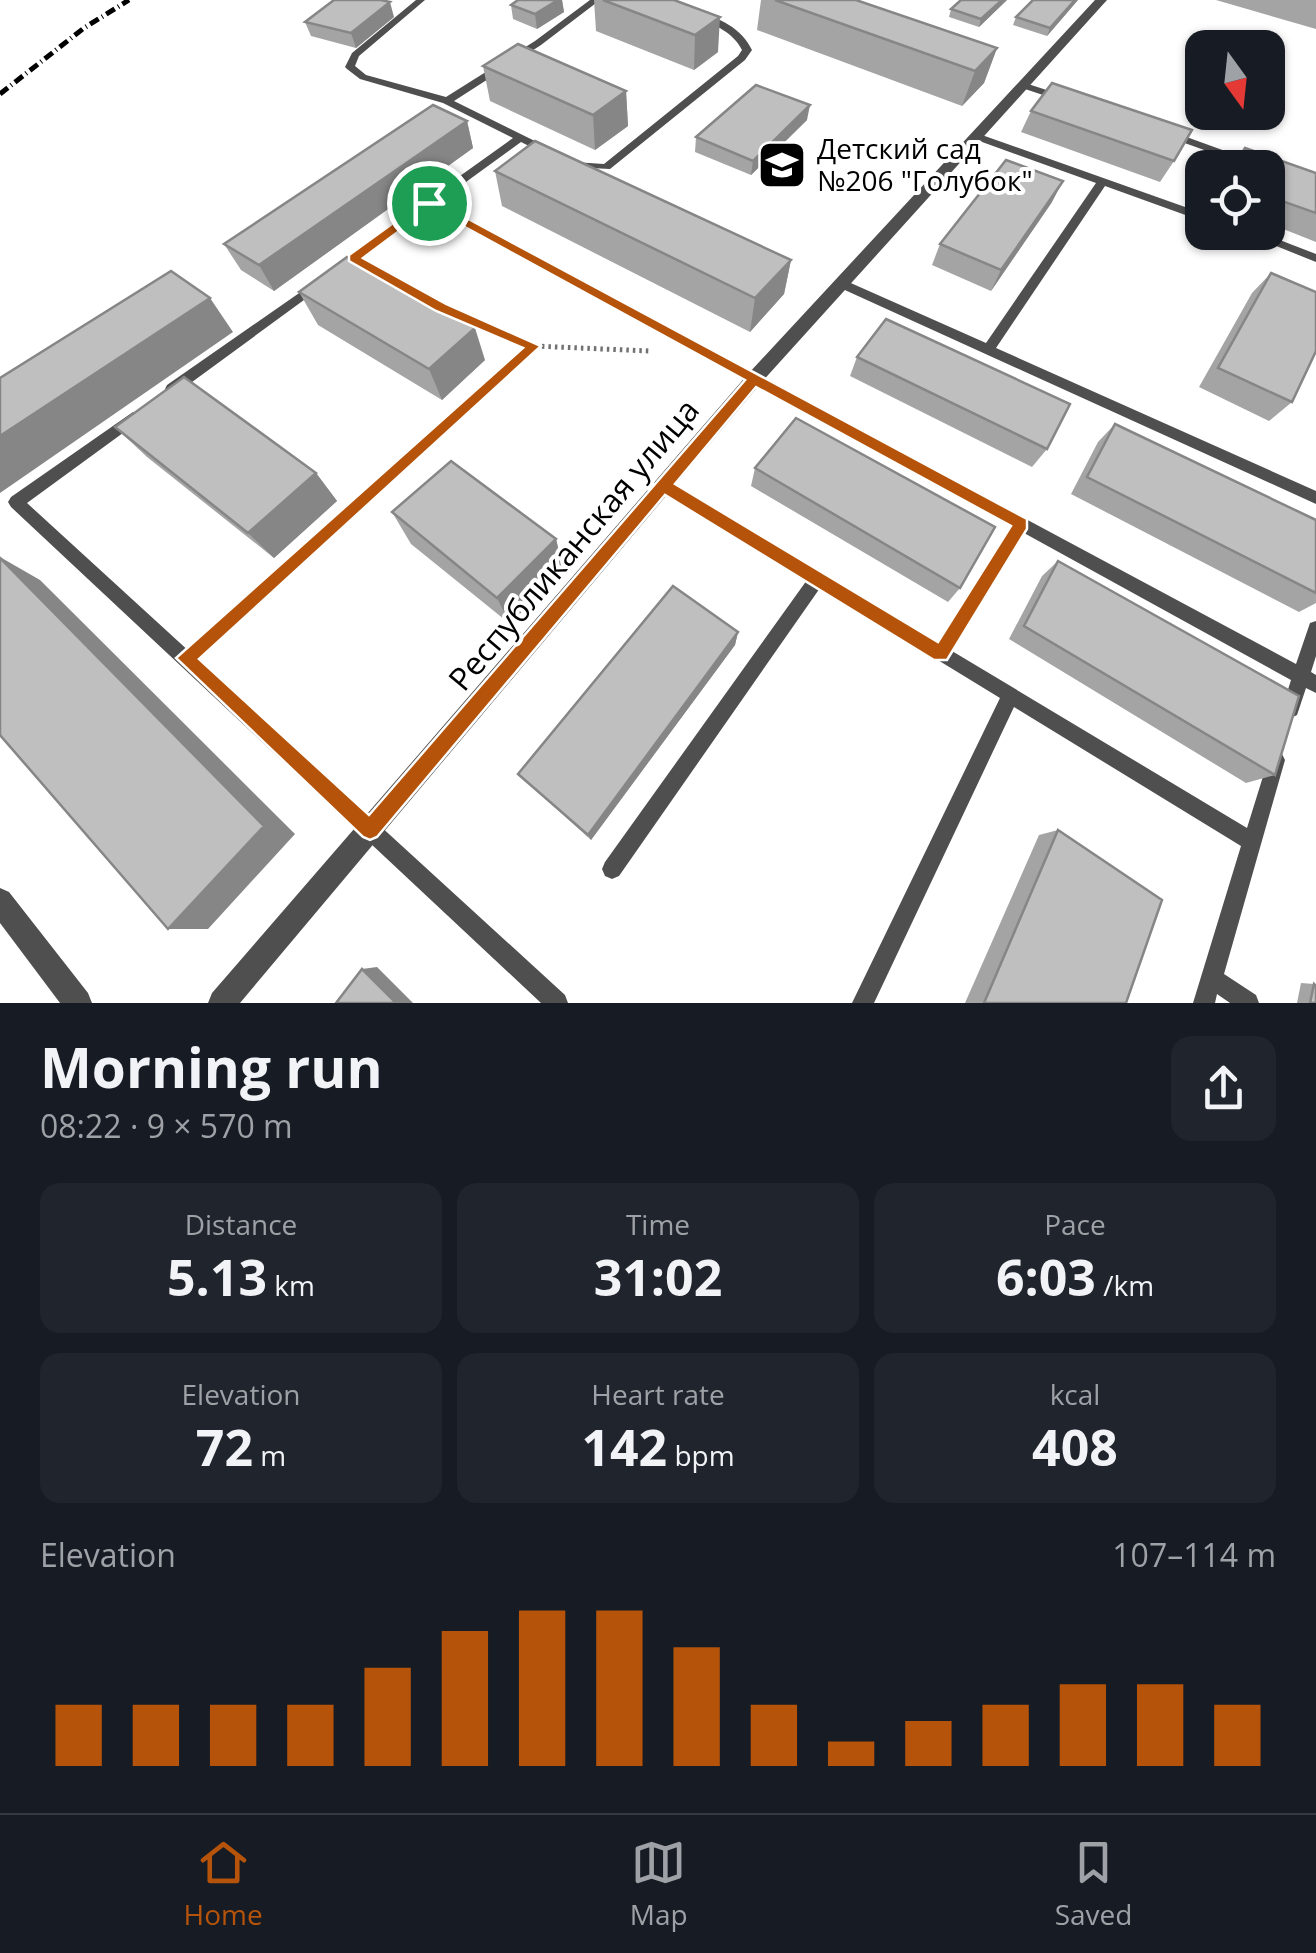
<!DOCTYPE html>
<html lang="en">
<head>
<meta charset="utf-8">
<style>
	body { margin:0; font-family:"Open Sans",sans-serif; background:#20242c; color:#f1f3f6; height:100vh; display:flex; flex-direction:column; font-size:38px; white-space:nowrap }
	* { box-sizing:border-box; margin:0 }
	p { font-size:32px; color:#9ea1a6 }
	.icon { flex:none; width:55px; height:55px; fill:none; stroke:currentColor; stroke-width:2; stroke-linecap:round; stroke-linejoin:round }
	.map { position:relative; height:1003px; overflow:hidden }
	.drawer { display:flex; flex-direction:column; background:#171b24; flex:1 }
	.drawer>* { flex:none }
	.needle { width:65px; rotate:165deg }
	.buttons { position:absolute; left:1185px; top:30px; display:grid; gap:20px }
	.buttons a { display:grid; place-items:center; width:100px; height:100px; border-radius:20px; background:#171b24; box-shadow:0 2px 8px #0004; font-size:50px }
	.pin { position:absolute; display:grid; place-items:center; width:85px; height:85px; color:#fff; margin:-42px; border:5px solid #fff; border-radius:50%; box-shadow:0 2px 10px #0007 }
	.round { display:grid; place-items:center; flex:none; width:105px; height:105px; border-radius:20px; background:#20242c }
	.summary { display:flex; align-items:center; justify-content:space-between; height:170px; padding:0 40px }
	h1 { font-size:55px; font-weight:700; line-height:75px }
	.figures { display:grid; grid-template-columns:repeat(3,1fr); gap:15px; height:170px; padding:10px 40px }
	.figures div { display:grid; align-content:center; border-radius:20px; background:#20242c; text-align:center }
	.figures b { font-size:50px; font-weight:700 }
	.figures small { font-size:28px; font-weight:400 }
	.figures p { font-size:28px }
	.chart { height:280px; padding:20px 40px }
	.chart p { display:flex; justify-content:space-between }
	.chart svg { width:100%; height:180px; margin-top:10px; stroke:#b45309; stroke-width:6 }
	.menu { display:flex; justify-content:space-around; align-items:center; height:140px; border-top:2px solid #363941; background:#171b24; font-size:28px; color:#9ea1a6 }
	.menu a { display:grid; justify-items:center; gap:5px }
	.menu .active { color:#b45309 }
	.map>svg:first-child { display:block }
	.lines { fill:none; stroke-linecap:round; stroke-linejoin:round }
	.path-far1 { stroke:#717171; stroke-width:5; stroke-dasharray:2.5 4; stroke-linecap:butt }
	.path { stroke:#717171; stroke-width:6; stroke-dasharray:2.5 5; stroke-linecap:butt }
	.service { fill:#4f4f4f; fill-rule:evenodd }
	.minor { fill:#4f4f4f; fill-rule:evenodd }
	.rail { stroke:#000; stroke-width:5; stroke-dasharray:10 4 1 4; stroke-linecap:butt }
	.wall { fill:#a4a4a4 }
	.shaded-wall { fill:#868686 }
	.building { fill:#bfbfbf; stroke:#868686; stroke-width:2.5 }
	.route { fill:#b45309; stroke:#fff; stroke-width:2.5; fill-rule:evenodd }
	.labels { text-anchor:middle; stroke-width:8; stroke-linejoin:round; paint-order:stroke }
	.far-poi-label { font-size:28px; fill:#000; stroke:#fff; text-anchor:start }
	.street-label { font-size:32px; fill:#000; stroke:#fff }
</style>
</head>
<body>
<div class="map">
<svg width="1316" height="1003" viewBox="0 0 1316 1003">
	<rect width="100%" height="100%" fill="#fff"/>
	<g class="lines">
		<path class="path-far1" d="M373,269l68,39 93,38
			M482,393l52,-47 115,5"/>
		<path class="path" d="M205,641l280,-251"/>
		<path class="service" d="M416,0h9l-66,56 -4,10 11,9 80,22 89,-56 55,-41h10l-59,45 -87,56 99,49v4h-8l-24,-12 -84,61 859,461 14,-41 6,-2v35l-5,16 5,3v18l-10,-5 -9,27 -6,3 -6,-3 -3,-6 9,-29 -267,-147 -72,118 295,177 23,-74 6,-3 6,3 3,6 -61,214 32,21 3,8h-29l-13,-9 -2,9h-22l48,-157 -227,-139 -140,296h-22l148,-305 -180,-110 -201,288 -7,3 -7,-3 -3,-7 3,-7 202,-282 -148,-91 -2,-4 2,-4h10l270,162 72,-117 -581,-318 -88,64h-8v-6l179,-128 -70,-35 -83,-24 -13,-10 -2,-2 7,-14z
			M697,14c22,2 45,15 55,36l-7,10 -135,109 -40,-2v-4l4,-1 30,2 134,-108 4,-6c-9,-18 -27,-25 -45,-32z
			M1022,82l46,15 1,2 -5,3 -45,-15v-4z
			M1162,131h8l102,37 -4,3v-3h-13l-93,-33z
			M971,134h8l223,79v8l-97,-35 -109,162 320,143v13l-480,-218v-6h8l142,63 110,-160 -125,-45z
			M1241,232h18l57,22v8z
			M315,282l4,1v6l-142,104h-10l-2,-4 2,-4z
			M133,412l7,6 -2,4 -111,81 538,492 3,8h-27l-530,-496 -3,-5 3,-5z"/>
		<path class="minor" d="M1095,0h12l-347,384 -520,619h-32l4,-10 536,-619z
			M0,888l9,4 79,101 4,10h-32l-60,-80z"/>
		<path class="rail" d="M0,94l84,-66 45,-28"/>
	</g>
	<path class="wall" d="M518,0h44l2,12 -27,17 -24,-10 -2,-14z
		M594,0h80l44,52 -24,18 -98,-39z
		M761,0h95l141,48 -13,35 -22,23 -205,-76z
		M1007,0l-28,27 -30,-10 2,-8z
		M1078,0l-31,36 -34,-11 3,-8z
		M1216,0h100v29z
		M394,17l-38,31 -45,-12 -6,-14z
		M483,66l143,25 2,35 -33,24 -105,-49z
		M1031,111l143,50 -14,21 -139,-50z
		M807,120l-56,55 -56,-23 1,-15z
		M467,121l6,27 -199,143 -33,-21 -17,-26z
		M1245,148l71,25v69l-48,-19v-55h-38z
		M495,171l296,89 -7,34 -34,38 -248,-126z
		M1052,202l-61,89 -59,-26 8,-21z
		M1271,273l21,129 -23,19 -70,-34 53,-94z
		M299,292l186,68 -43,40 -124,-75z
		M857,357l190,92 -15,18 -182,-91z
		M1115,424l201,96v83l-17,9 -228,-118 27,-52z
		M115,427l201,46 21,28 -63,57 -127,-101z
		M755,468l205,120 -12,14 -197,-116z
		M392,512l164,27 7,30 -53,55 -99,-80z
		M1058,561l217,214 -29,8 -237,-144 33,-63z
		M738,632l-3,13 -144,195 -73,-66z
		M1058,830l68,173h-161l74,-168z
		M1301,983l13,1 2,19h-19z"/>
	<path class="shaded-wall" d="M558,0h4l2,12 -27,17 -2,-15z
		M1002,0h5l-28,27 2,-8z
		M1075,0h3l-31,36 3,-8z
		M390,2l4,15 -38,31 -5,-15z
		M720,17l-2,35 -24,18 1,-35z
		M997,48l-13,35 -22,23 13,-35z
		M626,91l2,35 -33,24 -2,-35z
		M810,105l-3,15 -56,55 2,-14z
		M467,121l6,27 -199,143 -15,-26z
		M1063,181l-11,21 -61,89 10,-21z
		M791,260l-7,34 -34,38 5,-34z
		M210,298l23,34 -233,161v-57z
		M475,328l10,32 -43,40 -13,-31z
		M316,473l21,28 -63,57 -26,-25z
		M556,539l7,30 -53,55 -13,-26z
		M0,557l40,23 255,254 -87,95h-40z
		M738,632l-3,13 -144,195 -3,-5z
		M377,967l36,36h-17l-34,-34z"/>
	<path class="building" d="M334,0h47l9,2 -39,31 -46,-11z
		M518,0h40l-23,14 -24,-9z
		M603,0h71l46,17 -25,18z
		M775,0h81l141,48 -22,23z
		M961,0h41l-21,19 -30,-10z
		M1033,0h42l-25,28 -34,-11z
		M518,44l108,47 -33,24 -110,-49z
		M1052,83l140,47 -18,31 -143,-50z
		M756,85l54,20 -57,56 -57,-24z
		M433,105l34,16 -208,144 -35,-21z
		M535,141l256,119 -36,38 -260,-127z
		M1245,148l71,25v40l-48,-17v-28h-35z
		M1006,160l57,21 -62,89 -61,-26z
		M347,257l128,71 -46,41 -130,-77z
		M171,271l39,27 -210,138v-58z
		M1271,273l45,19v59l-24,51 -74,-34z
		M886,319l184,85 -23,45 -190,-92z
		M184,377l132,96 -68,60 -133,-106z
		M796,418l199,109 -35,61 -205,-120z
		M1115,424l201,96v73l-229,-116z
		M451,461l105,78 -59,59 -105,-86z
		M0,558l264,268 -96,103 -168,-194z
		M1058,561l241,135 -24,79 -251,-149z
		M673,586l65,46 -150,203 -70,-61z
		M1058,830l104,70 -36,103h-142z
		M362,969l34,34h-60z
		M1314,984l2,2v17h-6z"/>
	<path class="route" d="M425,200h8l594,319v10l-80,131h-13l-269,-165 -288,342 -7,3 -7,-3 -187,-179 347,-310 -87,-37 -87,-50v-6zM430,208l315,172 -376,435 -170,-156 342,-313 -95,-42 -83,-46zM756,387l255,139 -73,116 -263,-158z"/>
	<defs>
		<g id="school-square" transform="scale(2.5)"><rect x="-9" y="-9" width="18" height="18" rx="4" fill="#000" stroke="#fff"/><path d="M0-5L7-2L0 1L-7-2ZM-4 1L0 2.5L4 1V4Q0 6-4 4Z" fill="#fff"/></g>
	</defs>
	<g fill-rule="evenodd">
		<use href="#school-square" x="782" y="165"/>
	</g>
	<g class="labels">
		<g class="far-poi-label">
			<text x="817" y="159">Детский сад<tspan x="817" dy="32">№206 "Голубок"</tspan></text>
		</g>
		<g class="street-label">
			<text transform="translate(574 545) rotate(-50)" y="11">Республиканская улица</text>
		</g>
	</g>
</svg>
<div class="buttons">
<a><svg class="needle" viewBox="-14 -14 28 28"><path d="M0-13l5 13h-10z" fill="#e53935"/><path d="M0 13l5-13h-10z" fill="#9ea1a6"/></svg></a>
<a><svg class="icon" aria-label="locate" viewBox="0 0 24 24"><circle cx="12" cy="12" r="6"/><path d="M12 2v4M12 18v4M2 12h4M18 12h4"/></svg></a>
</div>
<div class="pin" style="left:429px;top:203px;background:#1e9e55"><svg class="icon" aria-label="arrive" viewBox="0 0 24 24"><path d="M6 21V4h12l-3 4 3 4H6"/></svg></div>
</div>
<section class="drawer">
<div class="summary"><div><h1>Morning run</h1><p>08:22 · 9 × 570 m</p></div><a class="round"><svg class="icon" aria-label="share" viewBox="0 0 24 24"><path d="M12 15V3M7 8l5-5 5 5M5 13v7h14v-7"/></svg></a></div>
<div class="figures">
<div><p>Distance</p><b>5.13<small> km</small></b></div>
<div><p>Time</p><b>31:02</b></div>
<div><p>Pace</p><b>6:03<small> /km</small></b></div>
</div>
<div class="figures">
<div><p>Elevation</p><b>72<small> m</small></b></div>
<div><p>Heart rate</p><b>142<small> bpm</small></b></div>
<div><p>kcal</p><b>408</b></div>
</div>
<div class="chart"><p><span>Elevation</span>107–114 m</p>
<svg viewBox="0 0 160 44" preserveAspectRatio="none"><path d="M5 44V29M15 44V29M25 44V29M35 44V29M45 44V20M55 44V11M65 44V6M75 44V6M85 44V15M95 44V29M105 44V38M115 44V33M125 44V29M135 44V24M145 44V24M155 44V29"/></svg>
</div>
</section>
<nav class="menu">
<a class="active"><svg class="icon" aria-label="home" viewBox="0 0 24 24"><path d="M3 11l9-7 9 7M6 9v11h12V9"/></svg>Home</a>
<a><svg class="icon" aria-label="map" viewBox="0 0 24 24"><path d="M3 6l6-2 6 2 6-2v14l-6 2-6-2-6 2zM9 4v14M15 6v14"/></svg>Map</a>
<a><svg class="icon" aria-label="saved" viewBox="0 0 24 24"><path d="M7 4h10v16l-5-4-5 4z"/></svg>Saved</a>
</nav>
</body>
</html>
